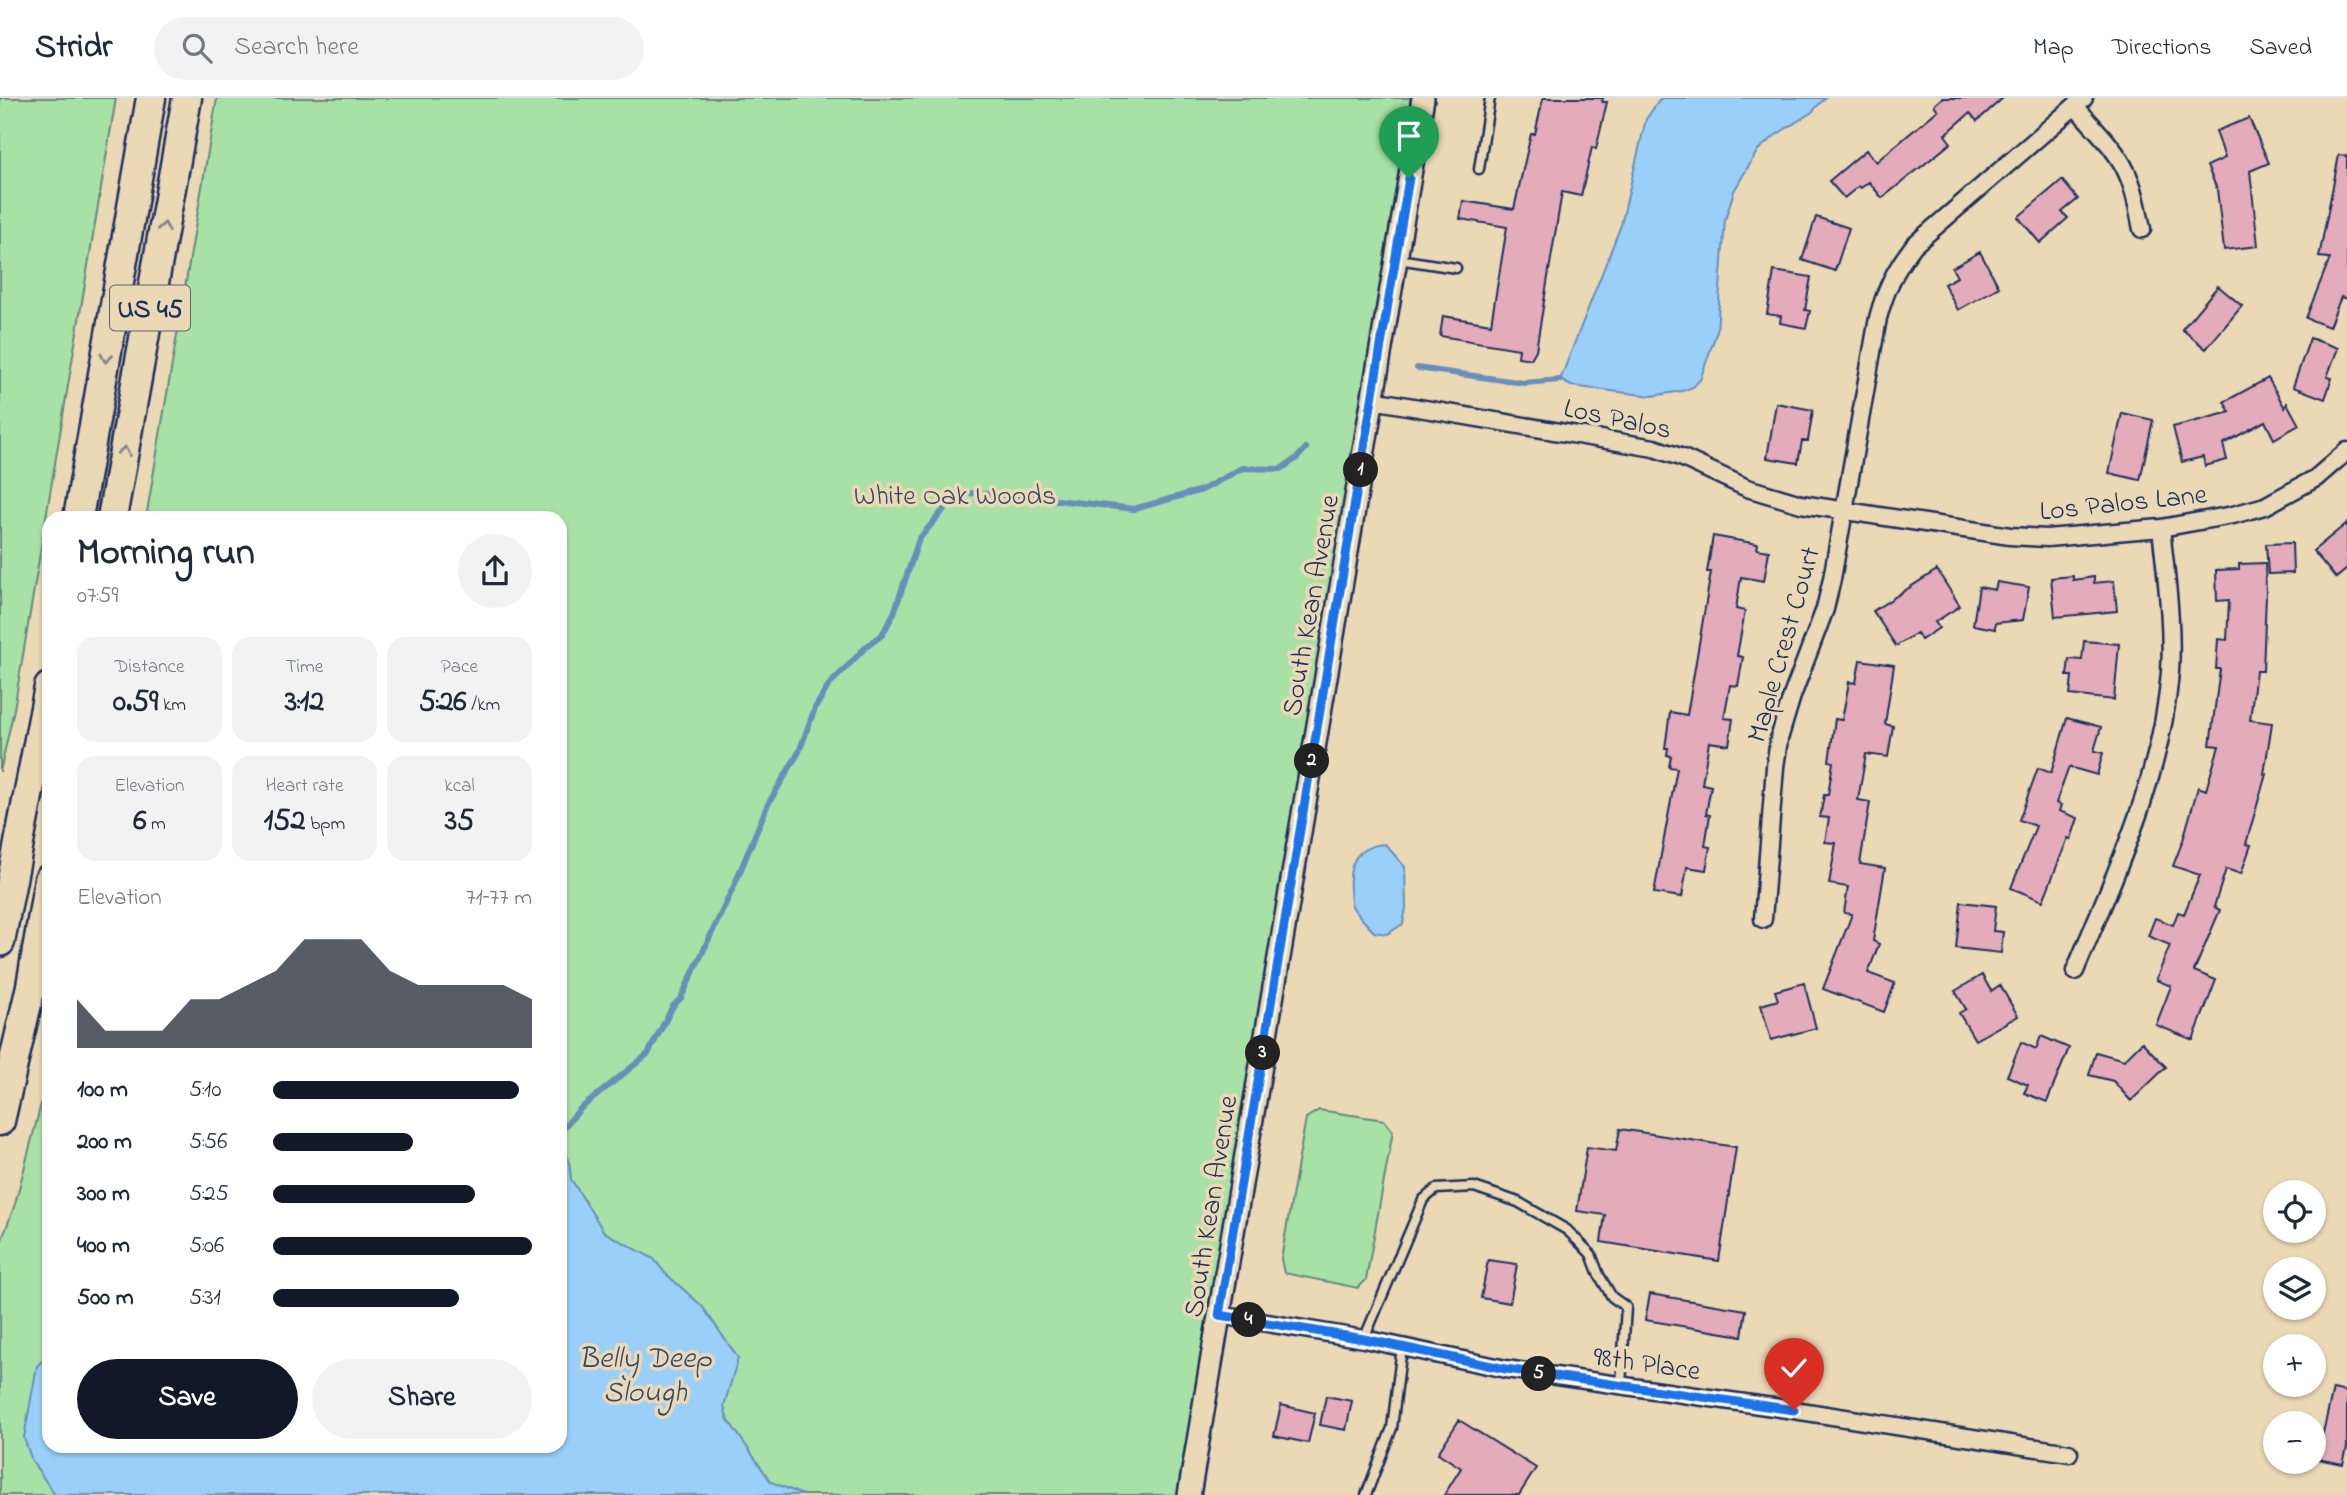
<!DOCTYPE html>
<html lang="en">
<head>
<meta charset="utf-8">
<style>
	body { margin:0; font-family:"Indie Flower",sans-serif; background:#f2f2f3; color:#1f2937; height:100vh; display:flex; flex-direction:column; font-size:26px; white-space:nowrap }
	* { box-sizing:border-box; margin:0 }
	p { font-size:23px; color:#747a83 }
	.icon { flex:none; width:38px; height:38px; fill:none; stroke:currentColor; stroke-width:2; stroke-linecap:round; stroke-linejoin:round }
	.map { position:relative; flex:1; overflow:hidden }
	.side { position:absolute; left:42px; top:413px; width:525px; height:942px; display:flex; flex-direction:column; background:#fff; border-radius:21px; box-shadow:0 2px 5px #0004 }
	.side>* { flex:none }
	.buttons { position:absolute; left:2263px; top:1082px; display:grid; gap:14px }
	.buttons a { display:grid; place-items:center; width:63px; height:63px; border-radius:50%; background:#fff; box-shadow:0 2px 5px #0004; font-size:35px }
	.pin { position:absolute; display:grid; place-items:center; width:60px; height:60px; color:#fff; margin:-72px -30px; border-radius:50% 50% 50% 0; rotate:-45deg; box-shadow:0 0 7px #0007 }
	.pin .icon { rotate:45deg }
	.km { position:absolute; width:35px; height:35px; margin:-18px; border-radius:50%; background:#222; color:#fff; font-size:19px; line-height:35px; text-align:center }
	.round { display:grid; place-items:center; flex:none; width:74px; height:74px; border-radius:37px; background:#f2f2f3 }
	.summary { display:flex; align-items:center; justify-content:space-between; height:119px; padding:0 35px }
	h1 { font-size:38px; font-weight:700; line-height:52px }
	.metrics { display:grid; grid-template-columns:repeat(3,1fr); gap:10px; height:119px; padding:7px 35px }
	.metrics div { display:grid; align-content:center; border-radius:18px; background:#f2f2f3; text-align:center }
	.metrics b { font-size:30px; font-weight:700 }
	.metrics small { font-size:19px; font-weight:400 }
	.metrics p { font-size:19px }
	.chart { height:196px; padding:14px 35px }
	.chart p { display:flex; justify-content:space-between }
	.chart svg { width:100%; height:126px; margin-top:7px; fill:#111827; opacity:.7 }
	.primary-button { display:flex; gap:14px; margin-top:auto; padding:14px 35px }
	.primary-button a { flex:1; height:80px; border-radius:42px; background:#111827; color:#fff; font-size:28px; font-weight:700; line-height:80px; text-align:center }
	.primary-button a+a { background:#f2f2f3; color:#1f2937 }
	ul { padding:0 35px; list-style:none; font-size:23px }
	li { display:grid; grid-template-columns:112px 84px 1fr; align-items:center; height:52px }
	li i { height:18px; border-radius:9px; background:#111827 }
	header { display:flex; align-items:center; gap:42px; box-sizing:border-box; height:98px; padding:0 35px; background:#fff; border-bottom:2px solid #e0e1e3 }
	header strong { font-size:33px }
	nav { display:flex; gap:38px; margin-inline-start:auto; font-size:24px }
	.search { width:490px; height:63px; background:#f2f2f3; display:flex; align-items:center; gap:18px; box-sizing:border-box; padding:0 24px; border-radius:38px; color:#747a83; font-size:26px }
	.map>svg:first-child { display:block }
	.green { fill:#a8e1a5; stroke:#628882; stroke-width:2 }
	.water { fill:#99cff8; stroke:#678fba; stroke-width:2 }
	.lines { fill:none; stroke-linecap:round; stroke-linejoin:round }
	.stream { stroke:#678fba; stroke-width:6 }
	.building { fill:#e4abbb; stroke:#1b2f5e; stroke-width:2 }
	.service-casing { stroke:#1b2f5e; stroke-width:13 }
	.minor-casing { stroke:#1b2f5e; stroke-width:21 }
	.tertiary-casing { stroke:#1b2f5e; stroke-width:26 }
	.trunk-casing { stroke:#1b2f5e; stroke-width:33 }
	.service { stroke:#ebd9b6; stroke-width:8 }
	.minor { stroke:#ebd9b6; stroke-width:16 }
	.tertiary { stroke:#ebd9b6; stroke-width:21 }
	.trunk { stroke:#ebd9b6; stroke-width:28 }
	.oneway { stroke:#83848a }
	.route-casing { stroke:#fff; stroke-width:14 }
	.route { stroke:#1a73e8; stroke-width:9 }
	.labels { text-anchor:middle; stroke-width:7; stroke-linejoin:round; paint-order:stroke }
	.shield { fill:#ebd9b6; stroke:#596278; stroke-width:2 }
	.shield-label { font-size:26px; font-weight:bold; fill:#1b2f5e }
	.street-label { font-size:28px; fill:#1b2f5e; stroke:#ebd9b6 }
	.park-label { font-size:28px; fill:#304a69; stroke:#ebd9b6 }
	.water-label { font-size:30px; font-style:italic; fill:#2e4775; stroke:#ebd9b6 }
</style>
</head>
<body>
<header>
<strong>Stridr</strong>
<div class="search"><svg class="icon" aria-label="search" viewBox="0 0 24 24"><circle cx="10" cy="10" r="6"/><path d="M15 15l6 6"/></svg>Search here</div>
<nav><a>Map</a><a>Directions</a><a>Saved</a></nav>
</header>
<div class="map">
<svg width="2347" height="1397" viewBox="0 0 2347 1397">
	<rect width="100%" height="100%" fill="#ebd9b6"/>
	<filter id="ink" filterUnits="userSpaceOnUse"><feTurbulence type="fractalNoise" baseFrequency=".0143" numOctaves="2"/><feDisplacementMap in="SourceGraphic" scale="14" xChannelSelector="R" yChannelSelector="G"/><feConvolveMatrix kernelMatrix="1 2 1 2 8 2 1 2 1" color-interpolation-filters="sRGB"/></filter>
	<g filter="url(#ink)">
		<path class="green" d="M0,0h116l-102,611 -14,63z
			M217,0h1206l-235,1397h-1188v-250l15,-41 34,-131v373h511v-928h-414z
			M1319,1012l65,10 9,11 -27,149 -8,8 -74,-15 -3,-14 25,-141z"/>
		<path class="water" d="M1661,0h164l-13,14 -36,23 -18,15 -24,41 -9,29 -8,111 -17,49 -7,7 -11,4 -30,5 -81,-10 -11,-6 61,-155 25,-106z
			M1385,746l20,23 1,41 -3,16 -16,10 -13,-2c-7,-8 -17,-17 -22,-26 -2,-4 -1,-11 -2,-16 -2,-27 6,-44 35,-46z
			M560,1047l9,16 2,18 33,53 50,27 11,14 37,33 36,52 -14,48 3,12 44,64 32,13h-748l-23,-34 -8,-23 13,-72 8,-8 4,-10v98h511z"/>
		<g class="lines">
			<path class="stream" d="M1417,270l107,15 36,-3
				M560,1034l20,-23 68,-55 25,-48 8,-8 53,-112 33,-80 32,-54 16,-44 14,-23 37,-38 16,-12 12,-22 25,-74 27,-32 21,-14 57,3 110,13 68,-19 40,-22 39,1 16,-11 9,-10"/>
		</g>
		<path class="building" d="M1543,0h60l-1,4h5l-11,47 -4,-2 -11,49 -19,-4 -26,158 -5,9 -13,-2 1,-8 -79,-13 3,-20 48,8 16,-97 -47,-8 3,-18 51,8 17,-75h4z
			M1942,0h61l-26,23 -7,-8 -25,22 6,8 -69,55 -13,-16 -8,6 -2,-2 -15,12 -15,-17 37,-31 10,12 62,-52 -4,-5z
			M2249,20l20,45 -19,8 8,75 -34,4 -7,-61 -10,-23 18,-8 -9,-27z
			M2339,57l8,1v143l-6,-2 -12,30 -23,-9 24,-60 -11,-1z
			M2062,82l16,19 -16,13 6,6 -28,25 -22,-26z
			M1816,119l33,11 -14,43 -33,-11z
			M1980,154l19,35 -41,23 -14,-26 13,-7 -5,-9z
			M1774,173l37,6 -6,33 5,1 -4,17 -26,-5 1,-7 -14,-2z
			M2218,188l24,20 -36,43 -24,-20z
			M2310,240l28,10 -11,29 5,1 -7,21 -32,-12z
			M2268,280l17,30 2,-5 12,22 -25,14 -9,-18 -42,23 4,16 -22,6 -2,-9 -21,5 -9,-35 57,-15 -6,-10z
			M1776,305l37,7 -5,31h-6l-4,22 -31,-5z
			M2122,315l31,7 -13,60 -31,-7z
			M2347,425v46l-11,9 -23,-27z
			M1713,438l45,8 -1,5 12,2 -5,30 -23,-4 -5,32 9,2 -8,45 6,1 -5,29 -8,-1 -6,33 9,1 -4,26 -20,-3 -7,42 9,2 -5,28 4,1 -5,31 5,1 -4,23 -19,-3 -5,30 -28,-4 23,-125 -8,-1 2,-11 -4,-1 1,-7h-3l5,-36 17,3 24,-143h-4z
			M2292,445l1,30 -25,1 -2,-30z
			M2265,465l1,32 -3,76h-7l-6,49 22,3 -8,51h2l-20,70 5,1 -10,29 -15,-5 -12,38 6,3 -26,61 22,9 -23,60 -37,-15 15,-39 -15,-6 14,-35 -22,-9 7,-18 18,7 5,-13 6,2 16,-39 -27,-9 10,-26 15,-53 8,3 13,-44 -9,-1 10,-76h-4l2,-30 9,1 2,-40 -12,1 -1,-31 23,-1v-5z
			M1937,472l23,36 -25,16 4,6 -18,12 -4,-7 -21,13 -23,-35z
			M2073,478v4l21,-3v6l20,-2 3,30 -62,6 -4,-39z
			M1997,484l32,5 -6,33 -28,3v6l-22,-4 6,-38 16,3z
			M2084,543l35,3 -5,56 -44,-5 2,-19h-5l2,-17 13,1z
			M1860,562l34,5 -9,59 8,2 -5,31 -22,-3 -8,46 12,2 -10,62 25,4 -12,73 6,3 -11,29 27,10 -11,29 -61,-23 29,-75 -8,-1 4,-26 -19,-3 7,-41 -11,-1 4,-24 -9,-1 4,-22h4l5,-33 -4,-1 6,-42 7,1 7,-38 7,1z
			M2067,620l34,9 -7,24 9,2 -6,22 -28,-8 -13,36 5,2 -2,6 19,7 -7,21 -3,-1 -25,63 -32,-13 25,-62 -17,-6 19,-52 13,5z
			M1961,804l35,4 -3,25 10,1 -2,21 -45,-5z
			M1982,877l9,16 9,-6 18,31 -43,24 -16,-27 7,-4 -11,-18z
			M1804,885l12,45 -45,12 -10,-35 17,-5 -3,-9z
			M2041,938l28,12 -22,54 -23,-9 4,-8 -21,-9 14,-34 15,7z
			M2142,944l24,25 -35,34 -18,-20 -24,-6 7,-23 28,8z
			M1620,1031l116,18 -17,114 -118,-19 4,-27 -28,-4 10,-64 29,4z
			M1488,1162l29,4 -7,39 -29,-5z
			M1650,1196l96,16 -4,26 -97,-16z
			M2333,1291l14,3v56l-4,16 -26,-5z
			M1326,1298l26,5 -6,29 -26,-5z
			M1281,1307l34,8 -7,30 -34,-7z
			M1459,1322l77,48 -17,27h-75l17,-27 -23,-15z"/>
		<g class="lines">
			<g class="service-casing">
				<path id="service" d="M1479,71l11,-71
					M1398,161l58,9
					M1364,1241l59,-139 13,-11 38,-2 44,15 49,28 24,24 8,21 13,22 14,10 -5,78
					M1366,1397l26,-67 10,-81"/>
			</g>
			<g class="minor-casing">
				<path id="minor" d="M2075,8c17,20 40,41 51,65 9,18 12,39 16,58
					M1372,302l282,48 29,10 64,30 54,16 209,32 37,2 114,-10 72,-13 32,-9 51,-28 31,-27
					M1763,821l12,-152 4,-28 13,-43 33,-87 7,-30 46,-261c8,-30 17,-48 36,-73l170,-147
					M2075,873c40,-97 87,-193 95,-299 3,-49 -4,-96 -9,-144
					M1219,1217l145,24 142,30 288,41 275,43"/>
			</g>
			<g class="tertiary-casing">
				<path id="tertiary" d="M1189,1397l234,-1397"/>
			</g>
			<g class="trunk-casing">
				<path id="trunk" d="M78,420l73,-420
					M112,420l75,-420
					M0,844l49,-255
					M0,1023l31,-135 18,-107"/>
			</g>
			<use href="#service" class="service"/>
			<use href="#minor" class="minor"/>
			<use href="#tertiary" class="tertiary"/>
			<use href="#trunk" class="trunk"/>
		</g>
		<defs><path id="oneway-chevron" d="M-2-3.5L2.5 0L-2 3.5" fill="none" stroke-width="1.6" stroke-linecap="round" stroke-linejoin="round" transform="scale(1.75)"/></defs>
		<g class="oneway">
			<use href="#oneway-chevron" transform="translate(164 129) rotate(-80)"/>
			<use href="#oneway-chevron" transform="translate(106 260) rotate(100)"/>
			<use href="#oneway-chevron" transform="translate(124 353) rotate(-80)"/>
		</g>
	</g>
	<g class="lines" filter="url(#ink)">
		<g class="route-casing">
			<path id="route" d="M1409,80l-190,1137 145,24 142,30 288,41"/>
		</g>
		<use href="#route" class="route"/>
	</g>
	<g class="labels">
		<rect class="shield" x="110" y="187.5" width="80" height="45" rx="5"/>
		<g class="shield-label">
			<text x="150" y="219">US 45</text>
		</g>
		<g class="street-label">
			<text transform="translate(1618 319) rotate(12)" y="10">Los Palos</text>
			<text transform="translate(2123 403) rotate(-6)" y="10">Los Palos Lane</text>
			<text transform="translate(1309 507) rotate(-80)" y="10">South Kean Avenue</text>
			<text transform="translate(1782 546) rotate(-74)" y="10">Maple Crest Court</text>
			<text transform="translate(1209 1108) rotate(-81)" y="10">South Kean Avenue</text>
			<text transform="translate(1647 1264) rotate(8)" y="10">98th Place</text>
		</g>
		<g class="park-label">
			<text x="955" y="406">White Oak Woods</text>
		</g>
		<g class="water-label">
			<text x="645" y="1269">Belly Deep<tspan x="645" dy="34">Slough</tspan></text>
		</g>
	</g>
</svg>
<div class="buttons">
<a><svg class="icon" aria-label="locate" viewBox="0 0 24 24"><circle cx="12" cy="12" r="6"/><path d="M12 2v4M12 18v4M2 12h4M18 12h4"/></svg></a>
<a><svg class="icon" aria-label="layers" viewBox="0 0 24 24"><path d="M12 4l9 5-9 5-9-5zM3 14l9 5 9-5"/></svg></a>
<a>+</a>
<a>−</a>
</div>
<div class="pin" style="left:1409px;top:80px;background:#1e9e55"><svg class="icon" aria-label="arrive" viewBox="0 0 24 24"><path d="M6 21V4h12l-3 4 3 4H6"/></svg></div>
<div class="pin" style="left:1794px;top:1312px;background:#d93025"><svg class="icon" aria-label="check" viewBox="0 0 24 24"><path d="M5 12l5 5 9-10"/></svg></div>
<b class="km" style="left:1361px;top:372px">1</b>
<b class="km" style="left:1312px;top:663px">2</b>
<b class="km" style="left:1263px;top:955px">3</b>
<b class="km" style="left:1249px;top:1222px">4</b>
<b class="km" style="left:1539px;top:1276px">5</b>
<section class="side">
<div class="summary"><div><h1>Morning run</h1><p>07:59</p></div><a class="round"><svg class="icon" aria-label="share" viewBox="0 0 24 24"><path d="M12 15V3M7 8l5-5 5 5M5 13v7h14v-7"/></svg></a></div>
<div class="metrics">
<div><p>Distance</p><b>0.59<small> km</small></b></div>
<div><p>Time</p><b>3:12</b></div>
<div><p>Pace</p><b>5:26<small> /km</small></b></div>
</div>
<div class="metrics">
<div><p>Elevation</p><b>6<small> m</small></b></div>
<div><p>Heart rate</p><b>152<small> bpm</small></b></div>
<div><p>kcal</p><b>35</b></div>
</div>
<div class="chart"><p><span>Elevation</span>71–77 m</p>
<svg viewBox="0 0 160 44" preserveAspectRatio="none"><path d="M0 44V27L10 38L20 38L30 38L40 27L50 27L60 22L70 17L80 6L90 6L100 6L110 17L120 22L130 22L140 22L150 22L160 27V44z"/></svg>
</div>
<ul>
<li><b>100 m</b>5:10<i style="width:95%"></i></li>
<li><b>200 m</b>5:56<i style="width:54%"></i></li>
<li><b>300 m</b>5:25<i style="width:78%"></i></li>
<li><b>400 m</b>5:06<i style="width:100%"></i></li>
<li><b>500 m</b>5:31<i style="width:72%"></i></li>
</ul>
<div class="primary-button"><a>Save</a><a>Share</a></div>
</section>
</div>
</body>
</html>
